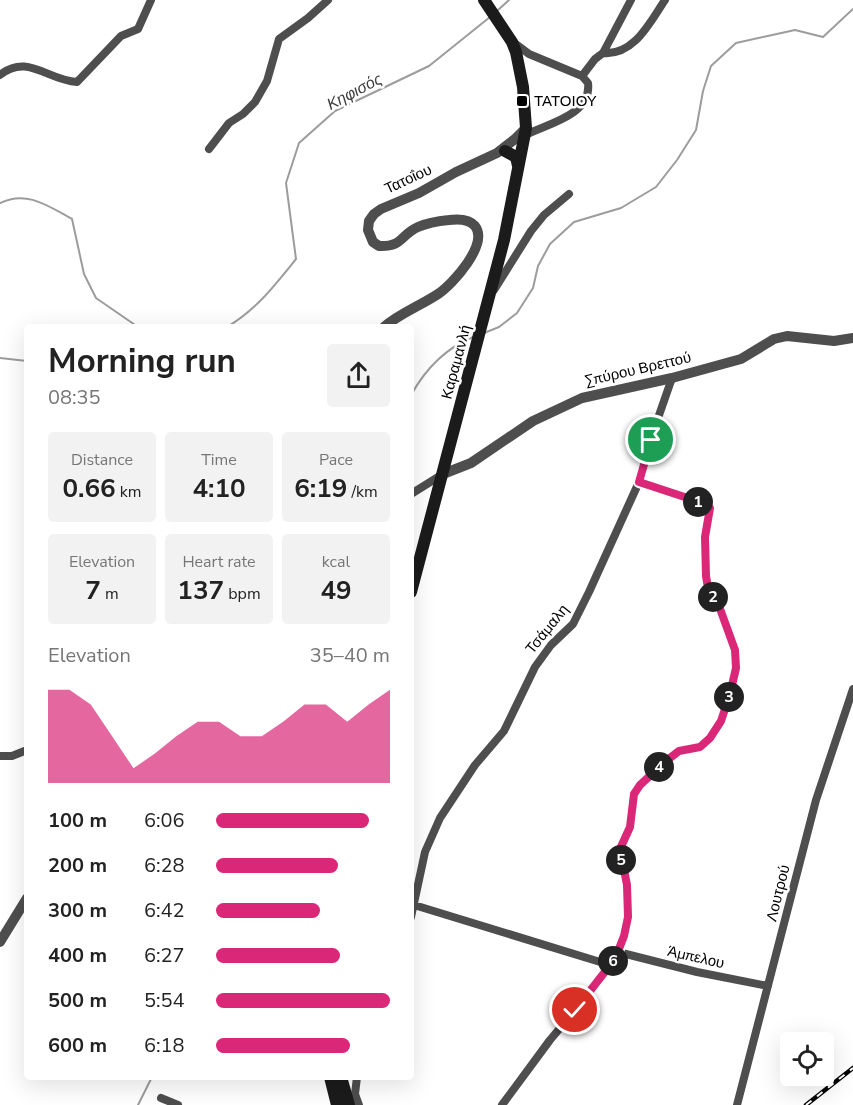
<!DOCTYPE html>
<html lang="en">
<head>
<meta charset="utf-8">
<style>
	body { margin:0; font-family:"Nunito Sans",sans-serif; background:#f2f2f2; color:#222; height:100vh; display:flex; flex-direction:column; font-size:22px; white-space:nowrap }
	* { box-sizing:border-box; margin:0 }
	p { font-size:20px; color:#767676 }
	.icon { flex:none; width:33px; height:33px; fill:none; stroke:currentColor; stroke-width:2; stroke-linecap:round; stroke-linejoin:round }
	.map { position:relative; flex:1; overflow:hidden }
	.panel { position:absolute; left:24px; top:324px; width:390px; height:756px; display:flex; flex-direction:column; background:#fff; border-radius:6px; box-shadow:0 6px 24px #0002 }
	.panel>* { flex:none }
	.buttons { position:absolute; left:780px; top:1032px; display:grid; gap:12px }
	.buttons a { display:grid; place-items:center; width:54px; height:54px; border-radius:6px; background:#fff; box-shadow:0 6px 24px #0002; font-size:30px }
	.pin { position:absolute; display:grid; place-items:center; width:51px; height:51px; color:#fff; margin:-26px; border:3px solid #fff; border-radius:50%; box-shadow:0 2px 6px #0007 }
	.km { position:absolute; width:30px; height:30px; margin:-15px; border-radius:50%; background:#222; color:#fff; font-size:16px; line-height:30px; text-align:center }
	.round { display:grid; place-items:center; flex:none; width:63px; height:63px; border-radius:6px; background:#f2f2f2 }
	.summary { display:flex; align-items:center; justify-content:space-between; height:102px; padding:0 24px }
	h1 { font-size:33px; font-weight:700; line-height:45px }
	.figures { display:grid; grid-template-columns:repeat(3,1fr); gap:9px; height:102px; padding:6px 24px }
	.figures div { display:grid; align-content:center; border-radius:6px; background:#f2f2f2; text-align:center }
	.figures b { font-size:26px; font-weight:700 }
	.figures small { font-size:16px; font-weight:400 }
	.figures p { font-size:16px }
	.chart { height:168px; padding:12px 24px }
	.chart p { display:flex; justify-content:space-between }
	.chart svg { width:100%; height:108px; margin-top:6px; fill:#db2777; opacity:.7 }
	ul { padding:0 24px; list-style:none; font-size:20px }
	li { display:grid; grid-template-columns:96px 72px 1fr; align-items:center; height:45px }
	li i { height:15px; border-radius:8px; background:#db2777 }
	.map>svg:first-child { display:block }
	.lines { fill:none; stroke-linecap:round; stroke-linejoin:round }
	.stream { stroke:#9c9c9c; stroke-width:2 }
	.minor { stroke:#4e4e4e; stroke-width:8 }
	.tertiary { stroke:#4e4e4e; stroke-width:10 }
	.secondary { stroke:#1b1b1b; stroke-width:12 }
	.rail-casing { stroke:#000; stroke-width:4.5 }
	.rail { stroke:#fff; stroke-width:2; stroke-dasharray:7; stroke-linecap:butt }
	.route-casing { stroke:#fff; stroke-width:12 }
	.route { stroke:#db2777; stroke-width:8 }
	.poi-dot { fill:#000; stroke:#fff; stroke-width:2 }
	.labels { text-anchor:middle; stroke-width:5; stroke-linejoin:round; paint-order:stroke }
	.poi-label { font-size:15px; fill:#000; stroke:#fff; text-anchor:start }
	.street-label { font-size:15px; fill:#000; stroke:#fff }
	.water-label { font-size:16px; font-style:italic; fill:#3d3d3d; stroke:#fff }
</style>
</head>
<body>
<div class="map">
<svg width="853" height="1105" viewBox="0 0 853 1105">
	<rect width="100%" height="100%" fill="#fff"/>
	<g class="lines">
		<path class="stream" d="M497,11l12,-11
			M0,203c27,-13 48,3 72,16l12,55 12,24 42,29
			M227,327c29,-17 48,-42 69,-68l-10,-76 13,-40 36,-32 94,-45 61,-49
			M484,333l15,-6 18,-14 16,-25 5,-22 12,-22 24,-22 47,-14 35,-21 21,-27 19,-30 7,-39 8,-25 25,-23 59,-13 28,7 30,-28
			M0,358l27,3
			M411,395c14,-25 35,-47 62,-58
			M138,1105l14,-28"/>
		<path class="minor" d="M513,42l16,12 53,22 6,7c4,32 -41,41 -63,52
			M603,53c31,3 47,-31 62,-53
			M0,75c27,-22 47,5 77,7l44,-46 17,-7 13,-29
			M582,76l13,-17 8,-6 28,-53
			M209,149l20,-26 14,-9 12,-12 12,-21 12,-42 29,-21 20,-18
			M494,290l37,-59 13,-16 25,-21
			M411,494l32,-20
			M0,756h12l15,-6
			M414,905l196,60
			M411,917l14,-65 15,-34 35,-53 29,-34 31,-64 16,-22 22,-21 16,-32 50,-110 18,-61 15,-43
			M618,952l79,20 71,14
			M357,1077l-2,17 4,11
			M161,1098l17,7
			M502,1105l48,-65 38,-45 30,-43 6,-16 4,-19 -1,-32 -7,-36 10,-22 4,-33 19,-22 26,-21 21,-4 10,-9 11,-17 9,-27 6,-33 -1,-11 -16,-44 -11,-18 -2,-12 -1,-39 5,-29 -4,-4 -67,-22
			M737,1105l79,-305 37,-111"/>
		<path class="tertiary" d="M384,327c16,-14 36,-21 54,-33 15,-10 51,-50 37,-68 -6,-7 -18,-7 -26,-6 -10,1 -22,3 -31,7 -18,8 -15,20 -39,19l-6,-4 -5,-12 1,-9 5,-7 7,-5 38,-16 37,-21 41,-19 18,-14 11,-11
			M443,474l28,-11 62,-42 49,-23 90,-20 69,-19 33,-20 13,-3 47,5 19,-3
			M0,942l27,-44"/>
		<path class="secondary" d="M505,151l11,6 2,9
			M411,592l93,-352 22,-112 -3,-41 -7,-35 -4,-10 -28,-42
			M330,1077l7,28
			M341,1077l8,28"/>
		<g class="rail-casing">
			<path id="rail" d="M806,1105l47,-37"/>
		</g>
		<use href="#rail" class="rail"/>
	</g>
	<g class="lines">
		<g class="route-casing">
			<path id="route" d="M575,1010l40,-51 9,-23 4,-19 -1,-32 -7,-36 10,-22 4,-33 6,-9 26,-24 13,-10 21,-4 10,-9 11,-17 9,-27 6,-26 -1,-18 -16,-44 -11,-18 -2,-12 -1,-39 5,-29 -4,-4 -67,-22 12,-42"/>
		</g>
		<use href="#route" class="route"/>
	</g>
	<rect class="poi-dot" x="516" y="95" width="12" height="12" rx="3"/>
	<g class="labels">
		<g class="poi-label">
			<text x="534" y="106">ΤΑΤΟΙΟΥ</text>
		</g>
		<g class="street-label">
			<text transform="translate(408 179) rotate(-25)" y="5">Τατοΐου</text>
			<text transform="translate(456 362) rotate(-75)" y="5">Καραμανλή</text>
			<text transform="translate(638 369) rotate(-13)" y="5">Σπύρου Βρεττού</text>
			<text transform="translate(547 629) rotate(-51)" y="5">Τσάμαλη</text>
			<text transform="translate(778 893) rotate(-76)" y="5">Λουτρού</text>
			<text transform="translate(696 957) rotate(13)" y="5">Άμπελου</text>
		</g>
		<g class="water-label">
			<text transform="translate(354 91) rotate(-28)" y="6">Κηφισός</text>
		</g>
	</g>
</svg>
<div class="buttons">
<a><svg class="icon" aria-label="locate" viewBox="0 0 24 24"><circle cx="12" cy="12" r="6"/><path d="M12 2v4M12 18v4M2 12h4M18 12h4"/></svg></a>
</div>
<div class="pin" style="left:651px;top:440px;background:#1e9e55"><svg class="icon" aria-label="arrive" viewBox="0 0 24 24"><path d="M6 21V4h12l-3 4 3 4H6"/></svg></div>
<div class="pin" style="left:575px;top:1010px;background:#d93025"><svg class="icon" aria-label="check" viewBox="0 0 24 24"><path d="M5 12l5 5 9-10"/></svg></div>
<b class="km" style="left:698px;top:502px">1</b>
<b class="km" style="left:713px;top:597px">2</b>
<b class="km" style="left:729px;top:697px">3</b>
<b class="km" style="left:659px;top:767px">4</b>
<b class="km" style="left:621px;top:860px">5</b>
<b class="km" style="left:613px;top:961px">6</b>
<section class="panel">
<div class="summary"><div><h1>Morning run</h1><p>08:35</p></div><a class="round"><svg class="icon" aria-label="share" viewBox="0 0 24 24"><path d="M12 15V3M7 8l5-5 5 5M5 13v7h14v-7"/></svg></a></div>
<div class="figures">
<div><p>Distance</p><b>0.66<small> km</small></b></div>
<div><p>Time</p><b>4:10</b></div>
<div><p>Pace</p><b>6:19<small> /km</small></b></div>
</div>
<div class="figures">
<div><p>Elevation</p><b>7<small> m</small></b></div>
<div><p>Heart rate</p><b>137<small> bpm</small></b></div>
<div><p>kcal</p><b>49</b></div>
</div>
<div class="chart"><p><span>Elevation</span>35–40 m</p>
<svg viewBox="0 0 160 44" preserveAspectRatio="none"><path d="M0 44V6L10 6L20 12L30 25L40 38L50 32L60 25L70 19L80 19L90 25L100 25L110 19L120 12L130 12L140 19L150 12L160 6V44z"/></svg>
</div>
<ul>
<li><b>100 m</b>6:06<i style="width:88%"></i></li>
<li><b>200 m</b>6:28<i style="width:70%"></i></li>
<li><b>300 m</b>6:42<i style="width:60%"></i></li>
<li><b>400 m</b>6:27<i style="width:71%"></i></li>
<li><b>500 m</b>5:54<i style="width:100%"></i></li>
<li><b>600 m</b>6:18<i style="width:77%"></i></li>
</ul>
</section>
</div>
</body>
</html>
